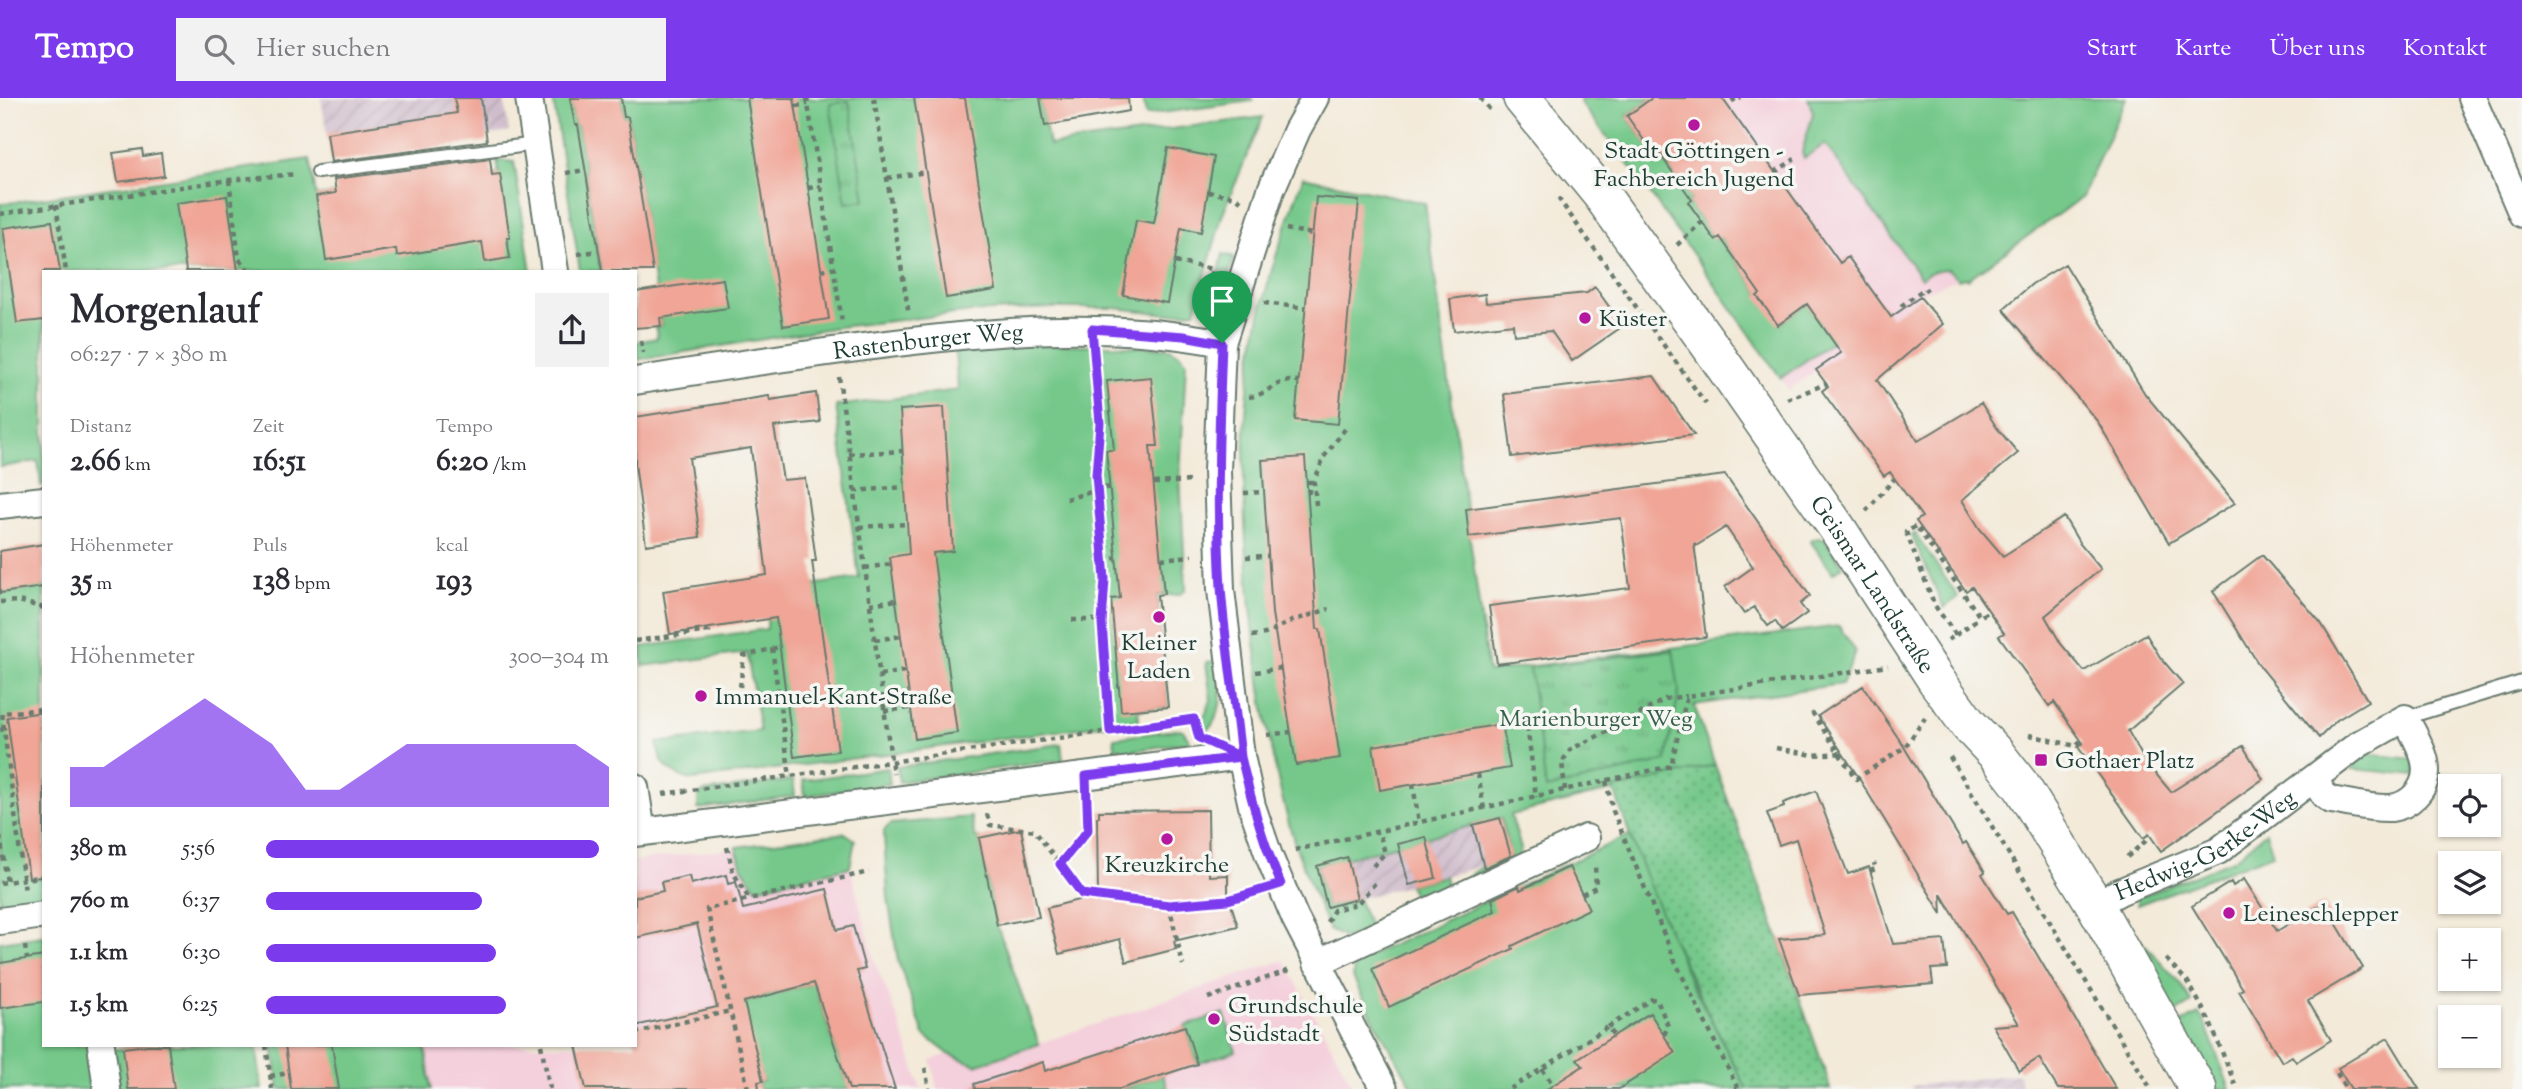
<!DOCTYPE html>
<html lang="de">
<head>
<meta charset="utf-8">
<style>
	body { margin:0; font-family:"Sorts Mill Goudy",serif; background:#f2f2f3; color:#2b2b33; height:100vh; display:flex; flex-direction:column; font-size:26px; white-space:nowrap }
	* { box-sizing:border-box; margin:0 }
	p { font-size:23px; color:#7c7c81 }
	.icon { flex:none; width:38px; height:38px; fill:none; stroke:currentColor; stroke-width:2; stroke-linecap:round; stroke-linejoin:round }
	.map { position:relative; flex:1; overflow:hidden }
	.panel { position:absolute; left:42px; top:172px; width:595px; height:777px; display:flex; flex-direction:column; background:#fff; border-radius:0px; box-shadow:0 2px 5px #0004 }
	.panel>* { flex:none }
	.controls { position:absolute; left:2438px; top:676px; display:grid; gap:14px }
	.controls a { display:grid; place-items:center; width:63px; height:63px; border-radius:0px; background:#fff; box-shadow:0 2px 5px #0004; font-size:35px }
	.pin { position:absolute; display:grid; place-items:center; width:60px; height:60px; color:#fff; margin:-72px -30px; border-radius:50% 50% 50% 0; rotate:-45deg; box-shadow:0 0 7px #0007 }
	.pin .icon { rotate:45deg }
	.round { display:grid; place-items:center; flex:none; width:74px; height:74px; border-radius:0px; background:#f2f2f3 }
	.overview { display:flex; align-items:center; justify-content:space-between; height:119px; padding:0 28px }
	h1 { font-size:38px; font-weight:700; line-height:52px }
	.figures { display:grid; grid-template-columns:repeat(3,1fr); gap:10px; height:119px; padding:7px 28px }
	.figures div { display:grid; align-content:center }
	.figures b { font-size:30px; font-weight:700 }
	.figures small { font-size:19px; font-weight:400 }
	.figures p { font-size:19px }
	.chart { height:196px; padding:14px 28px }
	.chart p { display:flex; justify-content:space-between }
	.chart svg { width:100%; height:126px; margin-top:7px; fill:#7c3aed; opacity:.7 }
	ul { padding:0 28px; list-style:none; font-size:23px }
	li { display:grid; grid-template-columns:112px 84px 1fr; align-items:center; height:52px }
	li i { height:18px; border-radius:9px; background:#7c3aed }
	header { display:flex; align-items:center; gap:42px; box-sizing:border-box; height:98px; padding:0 35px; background:#7c3aed; color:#fff }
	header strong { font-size:33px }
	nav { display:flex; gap:38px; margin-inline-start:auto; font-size:24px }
	.search { width:490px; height:63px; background:#f2f2f3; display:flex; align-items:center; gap:18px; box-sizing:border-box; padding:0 24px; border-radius:0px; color:#7c7c81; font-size:26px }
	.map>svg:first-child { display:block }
	.built { fill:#f4cfdc }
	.industrial { fill:url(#industrial-furrows) }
	.grass { fill:#75c88a; stroke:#4a825f; stroke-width:2 }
	.park { fill:url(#park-tufts); stroke:#4a825f; stroke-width:2 }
	.garden { fill:url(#garden-dots); stroke:#4a825f; stroke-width:2 }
	.building { fill:#f0a596 }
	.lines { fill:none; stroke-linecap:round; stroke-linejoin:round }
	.lane-casing { stroke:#697a6e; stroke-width:16 }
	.street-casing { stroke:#697a6e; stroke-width:30 }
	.secondary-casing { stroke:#697a6e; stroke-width:40 }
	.path { stroke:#697a6e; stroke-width:4.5; stroke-dasharray:5 5; stroke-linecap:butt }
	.lane { stroke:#fff; stroke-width:12 }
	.street { stroke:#fff; stroke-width:26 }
	.secondary { stroke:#fff; stroke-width:37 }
	.route-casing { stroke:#fff; stroke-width:14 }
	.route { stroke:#7c3aed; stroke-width:9 }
	.poi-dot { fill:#b5179e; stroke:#f6f6f2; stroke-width:2.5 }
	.labels { text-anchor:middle; stroke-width:7; stroke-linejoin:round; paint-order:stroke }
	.poi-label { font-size:24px; fill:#1f3d34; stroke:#f6f6f2; text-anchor:start }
	.street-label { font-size:24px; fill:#1f3d34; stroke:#f6f6f2 }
	.park-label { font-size:24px; fill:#34604a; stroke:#f6f6f2 }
</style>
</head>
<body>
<header>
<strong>Tempo</strong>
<div class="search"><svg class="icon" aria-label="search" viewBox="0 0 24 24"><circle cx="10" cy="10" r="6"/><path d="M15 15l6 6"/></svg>Hier suchen</div>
<nav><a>Start</a><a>Karte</a><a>Über uns</a><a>Kontakt</a></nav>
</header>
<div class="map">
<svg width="2522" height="991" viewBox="0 0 2522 991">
	<defs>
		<pattern id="industrial-furrows" width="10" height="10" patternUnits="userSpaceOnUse" patternTransform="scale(1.75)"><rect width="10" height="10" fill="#d0bdcc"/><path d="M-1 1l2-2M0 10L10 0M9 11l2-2" fill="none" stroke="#b2a3b0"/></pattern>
		<pattern id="park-tufts" width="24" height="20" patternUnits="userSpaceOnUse" patternTransform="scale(1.75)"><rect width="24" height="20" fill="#75c88a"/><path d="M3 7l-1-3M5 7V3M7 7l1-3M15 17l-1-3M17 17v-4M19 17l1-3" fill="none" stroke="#5fa472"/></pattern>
		<pattern id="garden-dots" width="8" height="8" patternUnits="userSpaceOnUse" patternTransform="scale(1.75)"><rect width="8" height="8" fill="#75c88a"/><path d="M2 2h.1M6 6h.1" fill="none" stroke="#5fa472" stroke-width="1.8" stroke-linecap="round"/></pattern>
	</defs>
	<rect width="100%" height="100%" fill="#f6f6f2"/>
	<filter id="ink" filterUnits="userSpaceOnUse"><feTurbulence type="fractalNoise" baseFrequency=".0143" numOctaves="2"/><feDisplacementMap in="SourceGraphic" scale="14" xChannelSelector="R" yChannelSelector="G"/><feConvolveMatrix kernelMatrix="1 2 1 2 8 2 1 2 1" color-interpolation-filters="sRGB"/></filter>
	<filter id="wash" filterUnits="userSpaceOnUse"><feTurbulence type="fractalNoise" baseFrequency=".00686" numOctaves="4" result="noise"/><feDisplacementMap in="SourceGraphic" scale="28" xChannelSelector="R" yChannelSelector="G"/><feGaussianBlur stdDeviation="1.57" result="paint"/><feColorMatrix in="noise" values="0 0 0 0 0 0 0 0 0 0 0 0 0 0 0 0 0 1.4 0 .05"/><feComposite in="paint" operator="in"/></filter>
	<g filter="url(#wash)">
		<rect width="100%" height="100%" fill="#f3ead9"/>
		<path class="built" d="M1577,0h549l-158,181 -2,-2 -8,2 -31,12 -138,99 -145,-205z
			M845,735l10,7 -5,27 25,96 23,55 23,71h-490l-6,-44h210v-184z
			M1284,862l71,129h-418l-6,-29 18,-6 27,11z"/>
		<path class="industrial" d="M321,0h183l5,34 -178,27z
			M1501,720l11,40 -185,49 -11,-41z
			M2019,976l2,15h-109l-1,-3z"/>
		<path class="grass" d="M553,0h17l5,27h3l23,146h-21z
			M621,0h419l9,47 214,-28 -40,96 -28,98 -27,3 -53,-6h-63l-80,4 -134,15 -203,33v-18l22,-4 -1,-11 5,-1 -33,-209h-4z
			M1143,0h108l2,3 -107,14z
			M1581,0h71l-25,18 21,29 4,-2 40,57 -4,2 27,38 5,-3 40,57 -2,2 21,28 28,-20 26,37 -52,37 -137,-193 -64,-83z
			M1808,0h318l-44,99 -114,82 -2,-2 -8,2 -10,-10c-11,0 -18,3 -27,9l-96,-134 -21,14 -2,-6 11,-39z
			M310,61l6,37 183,-22 -2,-14 17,2 17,109h-487v214l-3,1 -3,-25 -38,6v-263z
			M1303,79l122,26 63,469 351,-46 17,26 -14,32 -148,21 21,60 -204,50 10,34 -4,13 -44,19 -4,-5 15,-10 27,-8 -10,-40 -184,48 10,41 31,-8 12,29 -23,11 -18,-9c-12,-29 -25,-59 -35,-89 -23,-76 -35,-154 -43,-233 -9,-92 -12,-188 6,-279 10,-52 29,-102 46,-152z
			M1223,156l11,3 -12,44 -10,3z
			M1025,247h80l65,3 10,6 6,8 -6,115 6,112 -7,6h-22l11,112 -30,3 1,10 -447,60c-20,-4 -33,-16 -35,-37l103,-12 -13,-78 -104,13 -2,-19 126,-18 1,-38 91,-13 -23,-172 122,-16 -3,-38z
			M1915,435l43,64 -14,11 -32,-72z
			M1823,440l20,28 -10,7 -22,-31 2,-3z
			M44,488v315l-44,6v-314z
			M1218,563c3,28 8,49 -12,72l-4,-10 9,-23 -5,-38z
			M1182,631l9,13 -75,11 -2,-15z
			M1061,646l2,16 -164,22 -2,-15z
			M2368,656l45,5 2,16 -63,-6 7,-11z
			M888,670l2,16 -85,12 -2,-16z
			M793,682l2,16 -97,13v-12l5,-5z
			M971,719l4,21h4l18,87 42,119 -63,21 -27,-11 -25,-19 -26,-74 -10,-63 -4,-62v-6l7,-6z
			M2266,734l7,22 -136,51v-7l96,-38z
			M845,735l10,7 -5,27 -94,21 -14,-21 -6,-20z
			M1629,737l60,143 58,111h-333l-40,-68 -21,-44 1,-10 6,-7z
			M1445,778l4,17 -29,14 -11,-22z
			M2129,829l51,56 12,20 -19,11 -47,-85z
			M44,838v109h46l5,44h-95v-147z
			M814,885l35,106h-90l-1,-7 5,-1 -24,-77z
			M1224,915l12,38 -39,13 -12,-38z
			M2199,916l6,9 25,66h-14l-37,-65z
			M148,947h108l6,44h-145l-6,-39z
			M273,947h152l6,44h-152z
			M1163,977l5,14h-48z"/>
		<path class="park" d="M849,3l16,99 -19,3 -16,-99z
			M1673,552l6,41 -13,70 -120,28 -16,-122z"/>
		<path class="garden" d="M1715,667l64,174 52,150h-84c-50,-97 -100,-196 -133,-300z"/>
		<g id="blocks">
			<path class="building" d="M454,0h27l6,43 -156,21 -4,-29 130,-20z
				M570,0h51l3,19h4l25,154h-51l-24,-146h-3z
				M747,0h47l35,221 -46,7z
				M914,0h51l31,192 -50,8z
				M1040,0h88l1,13 -84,15z
				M1652,0h70l118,165 8,-6 43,60 29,-20 23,27 -66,56 41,61 63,-38 16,25 21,25 -56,47 18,29 23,27 61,-39 16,27 21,25 -56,47 16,28 23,27 62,-37 14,23 23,27 -55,47 17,30 26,31 72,-46 20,33 -102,72 -12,-17 -6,4 -65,-91 5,-4 -29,-41 -5,4 -50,-70 5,-3 -32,-46 -6,4 -50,-70 6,-4 -32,-45 -6,4 -62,-85 6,-5 -12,-16 25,-17 -34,-49 -29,21 -21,-29 3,-2 -40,-57 -5,3 -27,-38 4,-2 -40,-57 -4,3 -21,-30z
				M1168,50l46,9 -13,75 -20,-4 -14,75 -44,-8 13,-75 18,3z
				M142,51l1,7 18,-3 3,23 -46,6 -5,-29z
				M490,61l2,16 8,-1 10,64h-3l3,20 -25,4 -3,-20 -85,14 -1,-7 -70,11 -10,-64 20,-3 -2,-14z
				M227,98l11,75h-52l-10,-68z
				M1316,99l43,4 -21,223 -43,-4z
				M52,123l8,50h-16v49l-27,3 -14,-95z
				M2065,166l80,130 90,109 -66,40 -71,-121 -95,-113 29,-25z
				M723,181l5,29 -68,10 1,8 -26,2v-36z
				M1595,189l28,39 -51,35 -21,-30 -37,4 -1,-11 -59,7 -4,-32 35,-5 1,9 101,-10z
				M1654,278l40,59 -182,22 -8,-63z
				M1151,279l7,69h-8l14,148 -7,1 11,112 -47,4 -10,-112 9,-1 -14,-148h8l-7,-69z
				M816,295l4,29 -46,5 9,53 22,-2 11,83h-4l26,190 -44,6 -18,-139 -106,16 -7,-43 104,-16 -16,-127 -62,10 11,79 -54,8 -11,-81v-47l134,-21 1,4z
				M944,309l9,144 -20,2 24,180 -42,6 -25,-182 19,-3 -9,-144z
				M1305,359l12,172h3l20,129 -44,7 -24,-152 -10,-153z
				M1725,377l85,121 -10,8 7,9 -25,18 -7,-10 -7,5 -14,-19 -10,7 -19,-27 28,-20 -27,-40 -30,19 -2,-3 12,94 -209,27 -8,-58 141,-18 -9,-70 -152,19 -3,-28z
				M44,446v43l-44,6v-42z
				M2262,457l59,68 47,78 -31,19 -18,18 -60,-73 -46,-74z
				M1863,588l38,56 62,102 3,-2 19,30 -3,2 25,40 5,-2 104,177h-58l-19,-31 -20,13 -26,-45 26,-2 -78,-130 1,20 -85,-139 -39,-59z
				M44,614v165l-15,1 -22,-161z
				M1502,626l8,44 -130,22 -7,-44z
				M1816,693l32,83 21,-7 24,77 51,-4 3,28 -16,1 2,15 -134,11 -20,-56 46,-4 -29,-96 -17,6 -12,-32 17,-6 -1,-4z
				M1208,712l1,66 19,-1v20l10,31 -64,15 2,8 -50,13 -6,-23 -61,15 -12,-46 51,-13 -1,-78h2v-6z
				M1500,720l11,38 -27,12 -11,-43z
				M1021,731l18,88 -42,8 -18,-87z
				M1426,739l10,41 -27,7 -11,-41z
				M1347,759l10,42 -30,8 -10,-41z
				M1569,769l20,42 -77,37 1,3 -124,58 -17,-38 123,-58 -3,-12 27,-13 1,4z
				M726,777l2,9 8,-2 7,27 84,-20 10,41 16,-4 12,43 -8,2 38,118h-46l-35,-106 -70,19 19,79 -5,1 1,7h-173l-10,-44h59v-19l82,-19 -20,-83 -62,14v-41l28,-6 -2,-9 28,-6 2,8z
				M2244,781l33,52 47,-28 39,65 -55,33 23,39 -35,22 -4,-6 -10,6 -43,-71 4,-2 -51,-83 39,-24 2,4z
				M44,858v46l-44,6v-45z
				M1650,915l25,40 -56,36h-72l36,-23 -6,-7z
				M1185,928l12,38 -77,25h-145l-1,-5 69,-22 2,9z
				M2388,940l31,51h-68l-13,-21z
				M148,947h20l6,44h-46l-5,-41z
				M285,947h47l7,44h-48z"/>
		</g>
	</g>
	<g filter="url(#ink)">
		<use href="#blocks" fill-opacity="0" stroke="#697a6e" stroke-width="2"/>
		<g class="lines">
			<g class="lane-casing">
				<path id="lane" d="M318,74l218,-28
					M2405,620l117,-36"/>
			</g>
			<g class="street-casing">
				<g id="street">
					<path d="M529,0l26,173"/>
					<path d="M1315,0l-18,32 -26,60 -49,153 -5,128 4,119 20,166 11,50 17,50 26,62 89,171"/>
					<path d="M2472,0l50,116"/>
					<path id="s1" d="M635,283c79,-13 158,-25 237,-35 117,-15 234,-26 350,-3"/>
					<path d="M0,407l44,-5"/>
					<path d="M635,689l7,45"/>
					<path d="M635,735l606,-77"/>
					<path id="s2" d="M2095,807l24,-13 99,-41 141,-107 46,-26c13,24 34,54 10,78 -7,7 -16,11 -24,12 -20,1 -41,-5 -60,-8l-7,-5 -10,-16"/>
					<path d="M0,823l44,-6"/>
					<path d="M1317,865l269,-125"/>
					<path d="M101,947l6,44"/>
				</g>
			</g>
			<g class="secondary-casing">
				<g id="secondary">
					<path id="s3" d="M1522,0l78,95 108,150 129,185 99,152 32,44 29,31 25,32 73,118 103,184"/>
				</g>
			</g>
			<path class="path" d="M807,0l35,224
				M874,0l35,217
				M1480,0l11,13
				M1732,0l3,4 6,-4
				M796,8l12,-2
				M1775,74l20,-13
				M566,75l19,-3
				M887,80l39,-6
				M229,82l10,79 10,12
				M808,90l13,-2
				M1208,94l28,5 5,4
				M1558,100l148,206
				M56,107l10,66
				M0,116l229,-34 68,-6
				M1286,131l26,5
				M1677,147l25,-23
				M578,156l20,-3
				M1175,164l37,7 -2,11
				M821,172l13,-2
				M1264,205l42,5
				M1901,208l24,-18 2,3
				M641,243l2,12
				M1095,261l5,64 -4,52 9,104 -3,44 8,108
				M839,279l54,397
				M1249,299c21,-2 23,-18 50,-16
				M1787,301l39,-15
				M1099,316l11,-1
				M849,356l54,-3
				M1154,385l37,-2
				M854,393l51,-4
				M1307,394h2v-10h5
				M1244,395l20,-1
				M1066,401l43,-12
				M1316,407l-2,-23 10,-25 21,-28
				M1866,413l28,-32
				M859,429l48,-3
				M1246,459l22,-1
				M1103,461l13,-1
				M1161,461l31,-3
				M865,470l26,-4
				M0,504l19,-1 25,7
				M870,506l26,-4
				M1072,522h30
				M1102,525l11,-1
				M1956,537l24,-18
				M1252,538l13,-2 27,-13 37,-12
				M875,542l26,-4
				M1948,542l8,-5 -21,-29 -29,-74 10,-6 64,91 9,-6
				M635,543l74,-10 -1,-3
				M772,550l18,129
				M1256,574l25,-4
				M880,577l25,-4
				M740,589l4,-31 35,-9
				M1107,589l12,-1
				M884,613l26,-3
				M1812,614l44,67 49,-32 20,-29
				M1517,619l9,-1 10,81
				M4,631l-2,-16 42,-4
				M0,632l4,-1 21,163
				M1267,637l24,-3
				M2029,637l47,11 5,-6
				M1776,650l37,7 28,-2
				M1950,659l201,332
				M1478,676l6,35
				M1606,683l7,30 62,150 63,128
				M1413,686l6,39
				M1565,692l-3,-28 9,-13 50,-24 44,-26 22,-3
				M663,696l531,-75 4,15
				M987,716l3,11 45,6 47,63c57,10 115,16 171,-1
				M0,738l7,46
				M727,749l6,25 16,27 120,-27
				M1295,752l376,-84 16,-70 201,-30
				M2127,759l21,-18 -2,-3
				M1060,766l28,-34 -1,-29
				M1373,768l12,-13 -6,-21
				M1870,773l6,-2 -2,-6
				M0,785l44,-7
				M1582,796l14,-7 -1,-22
				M1169,807l14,60
				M1327,824l7,-12 23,-6 20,-23
				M25,848l2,13
				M2166,861l22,23 21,38 28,69
				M1208,900l82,-28
				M1608,929l44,-28 5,1 11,26 -4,9
				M635,935l95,-22
				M266,947l6,44
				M541,947l9,44
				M925,970l4,21
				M1542,971l11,16
				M2337,975l9,16
				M270,978l19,-3
				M748,991l-41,-180 42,-10
				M1510,991l98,-62 6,9"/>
			<use href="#lane" class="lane"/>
			<use href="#street" class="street"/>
			<use href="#secondary" class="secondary"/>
		</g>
	</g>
	<g class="lines" filter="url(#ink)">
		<g class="route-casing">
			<path id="route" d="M1222,245l-38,-7 -92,-7 8,94 -4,52 9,104 -3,44 8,108 84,-12 5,19 42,19c10,43 22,86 40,127l-53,16 -59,5 -87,-11 -22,-30 28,-34 -2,-54 155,-19c-6,-57 -16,-113 -20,-170 -5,-81 -2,-162 1,-244"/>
		</g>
		<use href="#route" class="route"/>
	</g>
	<g class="poi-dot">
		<circle cx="1694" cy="27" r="7"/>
		<circle cx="1585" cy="220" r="7"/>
		<circle cx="1159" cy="519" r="7"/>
		<circle cx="701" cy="598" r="7"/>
		<rect x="2034" y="655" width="14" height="14" rx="3.5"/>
		<circle cx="1167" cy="741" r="7"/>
		<circle cx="2229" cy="815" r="7"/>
		<circle cx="1214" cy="921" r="7"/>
	</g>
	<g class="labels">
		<g class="poi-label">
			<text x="1694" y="60" text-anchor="middle">Stadt Göttingen -<tspan x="1694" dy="28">Fachbereich Jugend</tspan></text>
			<text x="1599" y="228">Küster</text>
			<text x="1159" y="552" text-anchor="middle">Kleiner<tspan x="1159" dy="28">Laden</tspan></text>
			<text x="715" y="606">Immanuel-Kant-Straße</text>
			<text x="2055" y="670">Gothaer Platz</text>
			<text x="1167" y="774" text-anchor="middle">Kreuzkirche</text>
			<text x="2243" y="823">Leineschlepper</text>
			<text x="1228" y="915">Grundschule<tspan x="1228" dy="28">Südstadt</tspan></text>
		</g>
		<g class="street-label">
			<text dy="8" stroke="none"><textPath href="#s1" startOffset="296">Rastenburger Weg</textPath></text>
			<text dy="8" stroke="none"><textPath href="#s3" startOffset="600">Geismar Landstraße</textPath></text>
			<text dy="8" stroke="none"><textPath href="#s2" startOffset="126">Hedwig-Gerke-Weg</textPath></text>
		</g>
		<g class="park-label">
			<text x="1596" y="628">Marienburger Weg</text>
		</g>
	</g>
</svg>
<div class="controls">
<a><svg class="icon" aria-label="locate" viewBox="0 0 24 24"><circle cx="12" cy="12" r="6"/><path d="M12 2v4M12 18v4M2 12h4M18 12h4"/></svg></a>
<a><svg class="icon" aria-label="layers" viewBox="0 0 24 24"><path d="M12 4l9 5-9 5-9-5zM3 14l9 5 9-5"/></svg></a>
<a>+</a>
<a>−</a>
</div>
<div class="pin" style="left:1222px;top:245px;background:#1e9e55"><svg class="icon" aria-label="arrive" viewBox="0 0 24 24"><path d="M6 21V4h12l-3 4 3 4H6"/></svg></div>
<section class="panel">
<div class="overview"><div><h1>Morgenlauf</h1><p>06:27 · 7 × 380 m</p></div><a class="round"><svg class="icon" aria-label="share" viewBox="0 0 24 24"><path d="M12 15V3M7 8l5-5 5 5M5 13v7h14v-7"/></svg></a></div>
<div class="figures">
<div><p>Distanz</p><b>2.66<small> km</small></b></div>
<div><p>Zeit</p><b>16:51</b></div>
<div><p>Tempo</p><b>6:20<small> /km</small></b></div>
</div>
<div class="figures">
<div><p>Höhenmeter</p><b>35<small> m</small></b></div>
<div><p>Puls</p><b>138<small> bpm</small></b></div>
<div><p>kcal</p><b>193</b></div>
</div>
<div class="chart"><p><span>Höhenmeter</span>300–304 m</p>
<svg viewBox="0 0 160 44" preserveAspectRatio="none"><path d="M0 44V30L10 30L20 22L30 14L40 6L50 14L60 22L70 38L80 38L90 30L100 22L110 22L120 22L130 22L140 22L150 22L160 30V44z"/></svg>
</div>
<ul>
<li><b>380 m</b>5:56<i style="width:97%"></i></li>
<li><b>760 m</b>6:37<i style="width:63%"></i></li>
<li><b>1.1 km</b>6:30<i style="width:67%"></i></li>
<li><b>1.5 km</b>6:25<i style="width:70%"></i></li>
</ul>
</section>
</div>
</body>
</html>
